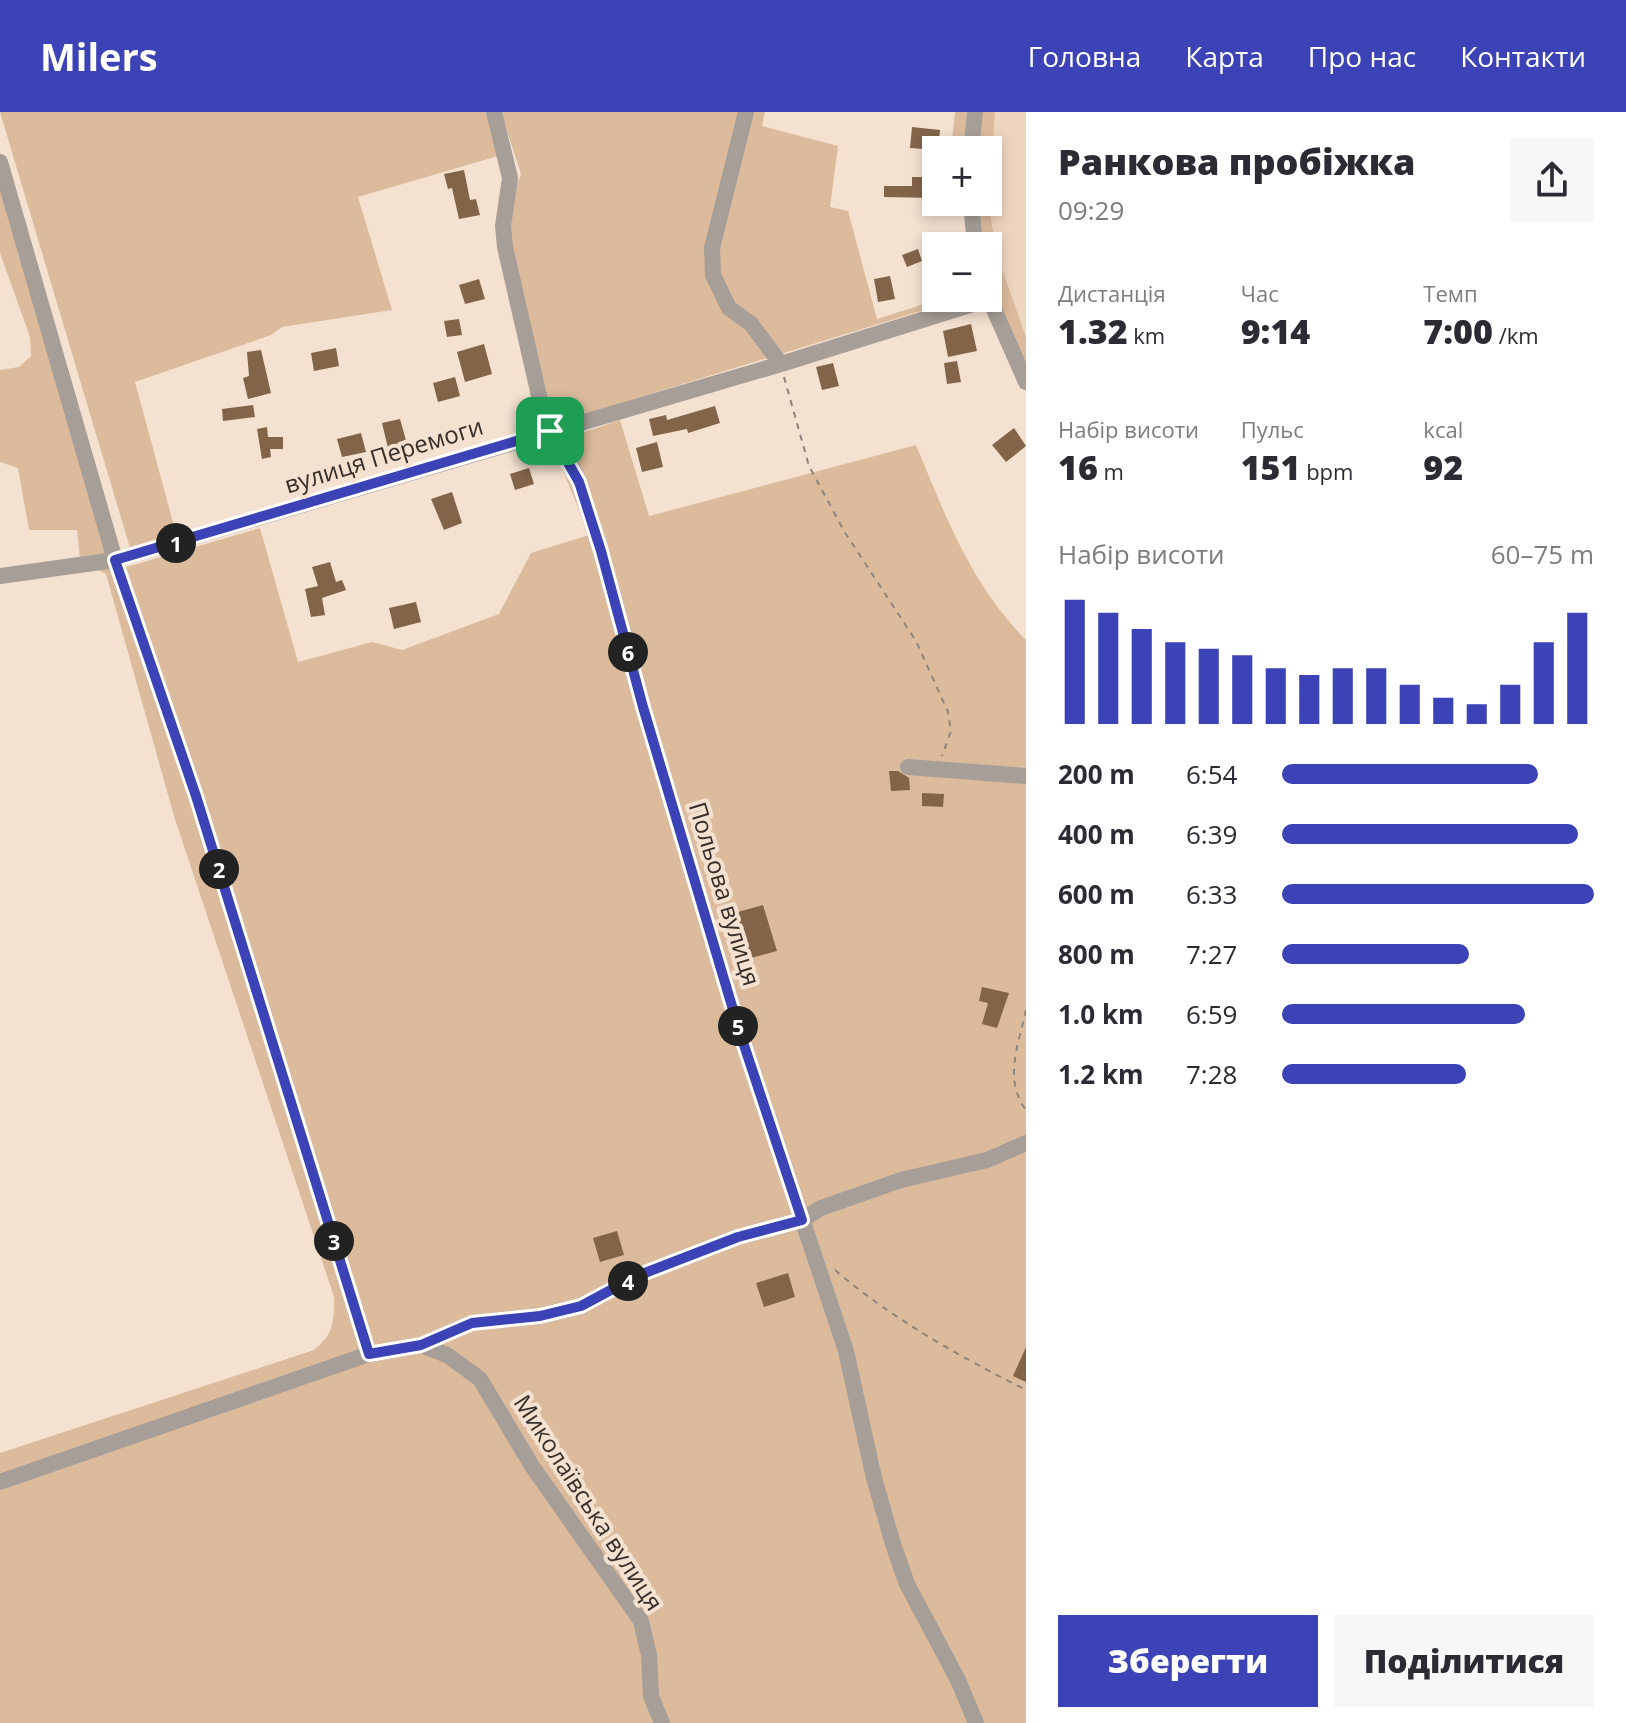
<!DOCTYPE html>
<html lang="uk">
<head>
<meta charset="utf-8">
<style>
	body { margin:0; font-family:"Open Sans",sans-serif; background:#f7f7f7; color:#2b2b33; height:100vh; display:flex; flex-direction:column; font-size:30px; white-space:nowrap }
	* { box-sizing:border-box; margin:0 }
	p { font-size:26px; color:#7c7c81 }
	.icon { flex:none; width:44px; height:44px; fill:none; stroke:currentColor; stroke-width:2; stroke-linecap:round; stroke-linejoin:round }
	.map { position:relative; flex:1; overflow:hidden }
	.panel { display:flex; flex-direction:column; background:#fff; width:600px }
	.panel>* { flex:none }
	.fabs { position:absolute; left:922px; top:24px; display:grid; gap:16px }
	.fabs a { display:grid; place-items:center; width:80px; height:80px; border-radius:0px; background:#fff; box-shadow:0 4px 12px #0003; font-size:40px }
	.pin { position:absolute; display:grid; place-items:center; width:68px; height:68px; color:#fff; margin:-34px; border-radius:16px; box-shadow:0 4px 12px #0006 }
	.km { position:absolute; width:40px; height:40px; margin:-20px; border-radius:50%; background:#222; color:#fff; font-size:22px; line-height:40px; text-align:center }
	.round { display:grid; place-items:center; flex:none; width:84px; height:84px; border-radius:0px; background:#f7f7f7 }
	.headline { display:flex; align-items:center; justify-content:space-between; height:136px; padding:0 32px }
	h1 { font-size:36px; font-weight:800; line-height:60px }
	.metrics { display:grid; grid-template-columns:repeat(3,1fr); gap:12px; height:136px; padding:8px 32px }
	.metrics div { display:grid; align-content:center }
	.metrics b { font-size:34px; font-weight:800 }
	.metrics small { font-size:22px; font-weight:400 }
	.metrics p { font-size:22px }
	.chart { height:224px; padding:16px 32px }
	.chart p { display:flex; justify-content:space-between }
	.chart svg { width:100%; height:144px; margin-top:8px; stroke:#3b43b7; stroke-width:6 }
	.primary-button { display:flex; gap:16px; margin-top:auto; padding:16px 32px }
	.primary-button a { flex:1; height:92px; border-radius:0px; background:#3b43b7; color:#fff; font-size:32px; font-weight:800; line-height:92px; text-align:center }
	.primary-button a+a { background:#f7f7f7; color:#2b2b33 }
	ul { padding:0 32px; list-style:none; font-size:26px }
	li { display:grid; grid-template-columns:128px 96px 1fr; align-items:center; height:60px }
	li i { height:20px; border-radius:10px; background:#3b43b7 }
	header { display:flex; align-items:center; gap:48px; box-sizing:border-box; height:112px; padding:0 40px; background:#3b43b7; color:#fff }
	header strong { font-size:38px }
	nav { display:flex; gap:44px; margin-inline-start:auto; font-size:28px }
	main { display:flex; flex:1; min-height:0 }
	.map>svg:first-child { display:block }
	.built { fill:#eed5bf }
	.green { fill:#dcbb9d }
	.building { fill:#826449 }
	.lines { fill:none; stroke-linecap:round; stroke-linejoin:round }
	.path { stroke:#918479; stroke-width:2; stroke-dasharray:6 6; stroke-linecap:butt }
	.minor { stroke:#a69e97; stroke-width:16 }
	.route-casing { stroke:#fff; stroke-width:16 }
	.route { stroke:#3b43b7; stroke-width:10 }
	.labels { text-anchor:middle; stroke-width:8; stroke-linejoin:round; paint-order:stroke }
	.street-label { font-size:24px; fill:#362f29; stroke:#f4e1d0 }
</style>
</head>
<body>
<header>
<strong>Milers</strong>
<nav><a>Головна</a><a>Карта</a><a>Про нас</a><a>Контакти</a></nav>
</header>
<main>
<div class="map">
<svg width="1026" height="1611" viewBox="0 0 1026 1611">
	<rect width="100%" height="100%" fill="#f4e1d0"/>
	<path class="built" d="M995,0h31v225l-30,-85 -7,-49z"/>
	<path class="green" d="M0,0h491l7,44 -140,41 34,113 -110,17 -11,8 -136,47 42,155 -47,11z
		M501,0h264l-3,14 76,20 -8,61 18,4 29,108 66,-21h20l-404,124 -10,-6 -37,-164 -3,-46 12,-32z
		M955,0h12l-4,38h-12z
		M981,0h14l-6,91 7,49 30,85v35c-18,-42 -38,-80 -38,-126h-7l-5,-44h12v-52h-12z
		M0,64l123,392 137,-40 38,134 74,-20 30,8 97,-36 32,-61 58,-18 -37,-92 68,-23 29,96 267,-71c31,74 53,136 110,195v1083h-1026v-270l314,-103c20,-16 20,-28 20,-53l-160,-481 -68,-242 -26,-14 -3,-30h-48l-11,-62 -18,-6v-92l19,-3 12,-11 -1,-19 -30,-84z"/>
	<path class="building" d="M912,15l28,3 -2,20 -28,-2z
		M464,58l6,30 6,-1 4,16 -21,4 -7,-31 -4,1 -4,-15z
		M912,65h24v21l-52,-1v-11h28z
		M918,137l4,12 -15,6 -5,-12z
		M936,154v32h-3l-8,-28z
		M890,164l5,23 -17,3 -4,-23z
		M479,167l6,20 -20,5 -6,-19z
		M459,207l3,16 -15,2 -3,-16z
		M971,212l6,27 -29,6 -5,-26z
		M484,232l8,30 -27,8 -8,-30z
		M336,236l3,18 -25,5 -3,-18z
		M261,238l10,43 -23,6 -5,-21 6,-2 -2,-24z
		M957,249l4,21 -14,2 -3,-21z
		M833,251l6,23 -17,4 -6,-23z
		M455,265l5,19 -22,6 -5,-19z
		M253,293l2,12 -32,4 -1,-12z
		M715,294l5,17 -32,10 -1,-4 -34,7 -4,-17 17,-4 1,5z
		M400,307l7,25 -19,4 -6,-25z
		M267,315l1,10h15v12h-13l1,8 -9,2 -5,-30z
		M1014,316l12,18 -20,16 -14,-17z
		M361,321l5,19 -24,5 -5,-18z
		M657,330l6,25 -21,5 -6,-24z
		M529,356l5,16 -19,6 -5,-16z
		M452,380l10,31 -18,7 -13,-31z
		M330,450l6,20 6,-2 4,10 -24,8 3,17 -14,2 -6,-28 13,-3 -6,-19z
		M416,490l5,20 -27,7 -5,-21z
		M889,659h9l11,7 1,12 -19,1z
		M922,681l22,1 -1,13 -21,-1z
		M763,793l14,46 -37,10 -13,-46z
		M982,875l27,6 -12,35 -15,-4 6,-21 -9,-2z
		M617,1119l7,24 -24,7 -7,-24z
		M788,1161l7,24 -31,10 -8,-24z
		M1026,1235v35l-13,-6z"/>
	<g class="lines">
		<path class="path" d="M784,265l25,89 35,65 72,110 32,71 3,19 -9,25
			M1026,898c-7,33 -23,70 0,100
			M835,1158c57,49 124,86 191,120"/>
		<path class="minor" d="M494,0l16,66 -7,48 2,21 38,166 36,69 22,69 42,156 97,326 106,318 28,127 19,66 14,40 51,96 18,43
			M746,0l-34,136 1,27 16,33 22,16 30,40
			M971,38l4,-38
			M0,50l115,398 81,236 173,558 -369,128
			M971,90l4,44
			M988,184l38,86
			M0,464l115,-16 666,-196 208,-65
			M908,655l118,9
			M421,1233l26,10 33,24 52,87 109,155 8,34 2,41 11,27
			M369,1242l52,-9 51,-22 68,-7 41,-10 56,-30 101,-39 64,-17 19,-12 80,-28 86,-20 39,-17"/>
	</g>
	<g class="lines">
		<g class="route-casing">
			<path id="route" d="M550,319l29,51 22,69 42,156 97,326 62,187 -64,17 -101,39 -56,30 -41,10 -68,7 -51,22 -52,9 -173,-558 -81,-236z"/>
		</g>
		<use href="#route" class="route"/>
	</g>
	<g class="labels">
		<g class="street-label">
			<text transform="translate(384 344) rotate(-17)" y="8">вулиця Перемоги</text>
			<text transform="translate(724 782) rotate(73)" y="8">Польова вулиця</text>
			<text transform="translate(588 1391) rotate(57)" y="8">Миколаївська вулиця</text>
		</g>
	</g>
</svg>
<div class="fabs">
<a>+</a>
<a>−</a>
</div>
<div class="pin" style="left:550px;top:319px;background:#1e9e55"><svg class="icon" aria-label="arrive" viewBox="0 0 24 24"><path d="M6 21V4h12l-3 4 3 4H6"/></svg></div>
<b class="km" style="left:176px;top:431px">1</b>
<b class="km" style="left:219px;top:757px">2</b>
<b class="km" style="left:334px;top:1129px">3</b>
<b class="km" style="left:628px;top:1169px">4</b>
<b class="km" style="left:738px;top:914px">5</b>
<b class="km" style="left:628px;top:540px">6</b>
</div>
<section class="panel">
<div class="headline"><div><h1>Ранкова пробіжка</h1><p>09:29</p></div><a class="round"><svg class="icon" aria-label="share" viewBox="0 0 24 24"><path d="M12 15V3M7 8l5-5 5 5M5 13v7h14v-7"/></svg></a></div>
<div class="metrics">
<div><p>Дистанція</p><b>1.32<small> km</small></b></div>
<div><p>Час</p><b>9:14</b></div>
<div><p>Темп</p><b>7:00<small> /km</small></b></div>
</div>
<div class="metrics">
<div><p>Набір висоти</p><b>16<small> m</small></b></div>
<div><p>Пульс</p><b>151<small> bpm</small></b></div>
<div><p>kcal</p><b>92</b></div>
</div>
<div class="chart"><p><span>Набір висоти</span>60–75 m</p>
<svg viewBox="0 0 160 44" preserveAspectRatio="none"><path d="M5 44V6M15 44V10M25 44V15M35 44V19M45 44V21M55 44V23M65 44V27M75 44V29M85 44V27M95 44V27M105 44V32M115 44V36M125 44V38M135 44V32M145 44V19M155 44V10"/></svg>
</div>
<ul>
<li><b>200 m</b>6:54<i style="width:82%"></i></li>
<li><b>400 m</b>6:39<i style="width:95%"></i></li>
<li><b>600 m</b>6:33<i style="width:100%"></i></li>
<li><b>800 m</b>7:27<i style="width:60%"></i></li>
<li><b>1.0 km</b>6:59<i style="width:78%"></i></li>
<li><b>1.2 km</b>7:28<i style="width:59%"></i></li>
</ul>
<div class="primary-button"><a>Зберегти</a><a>Поділитися</a></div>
</section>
</main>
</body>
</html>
